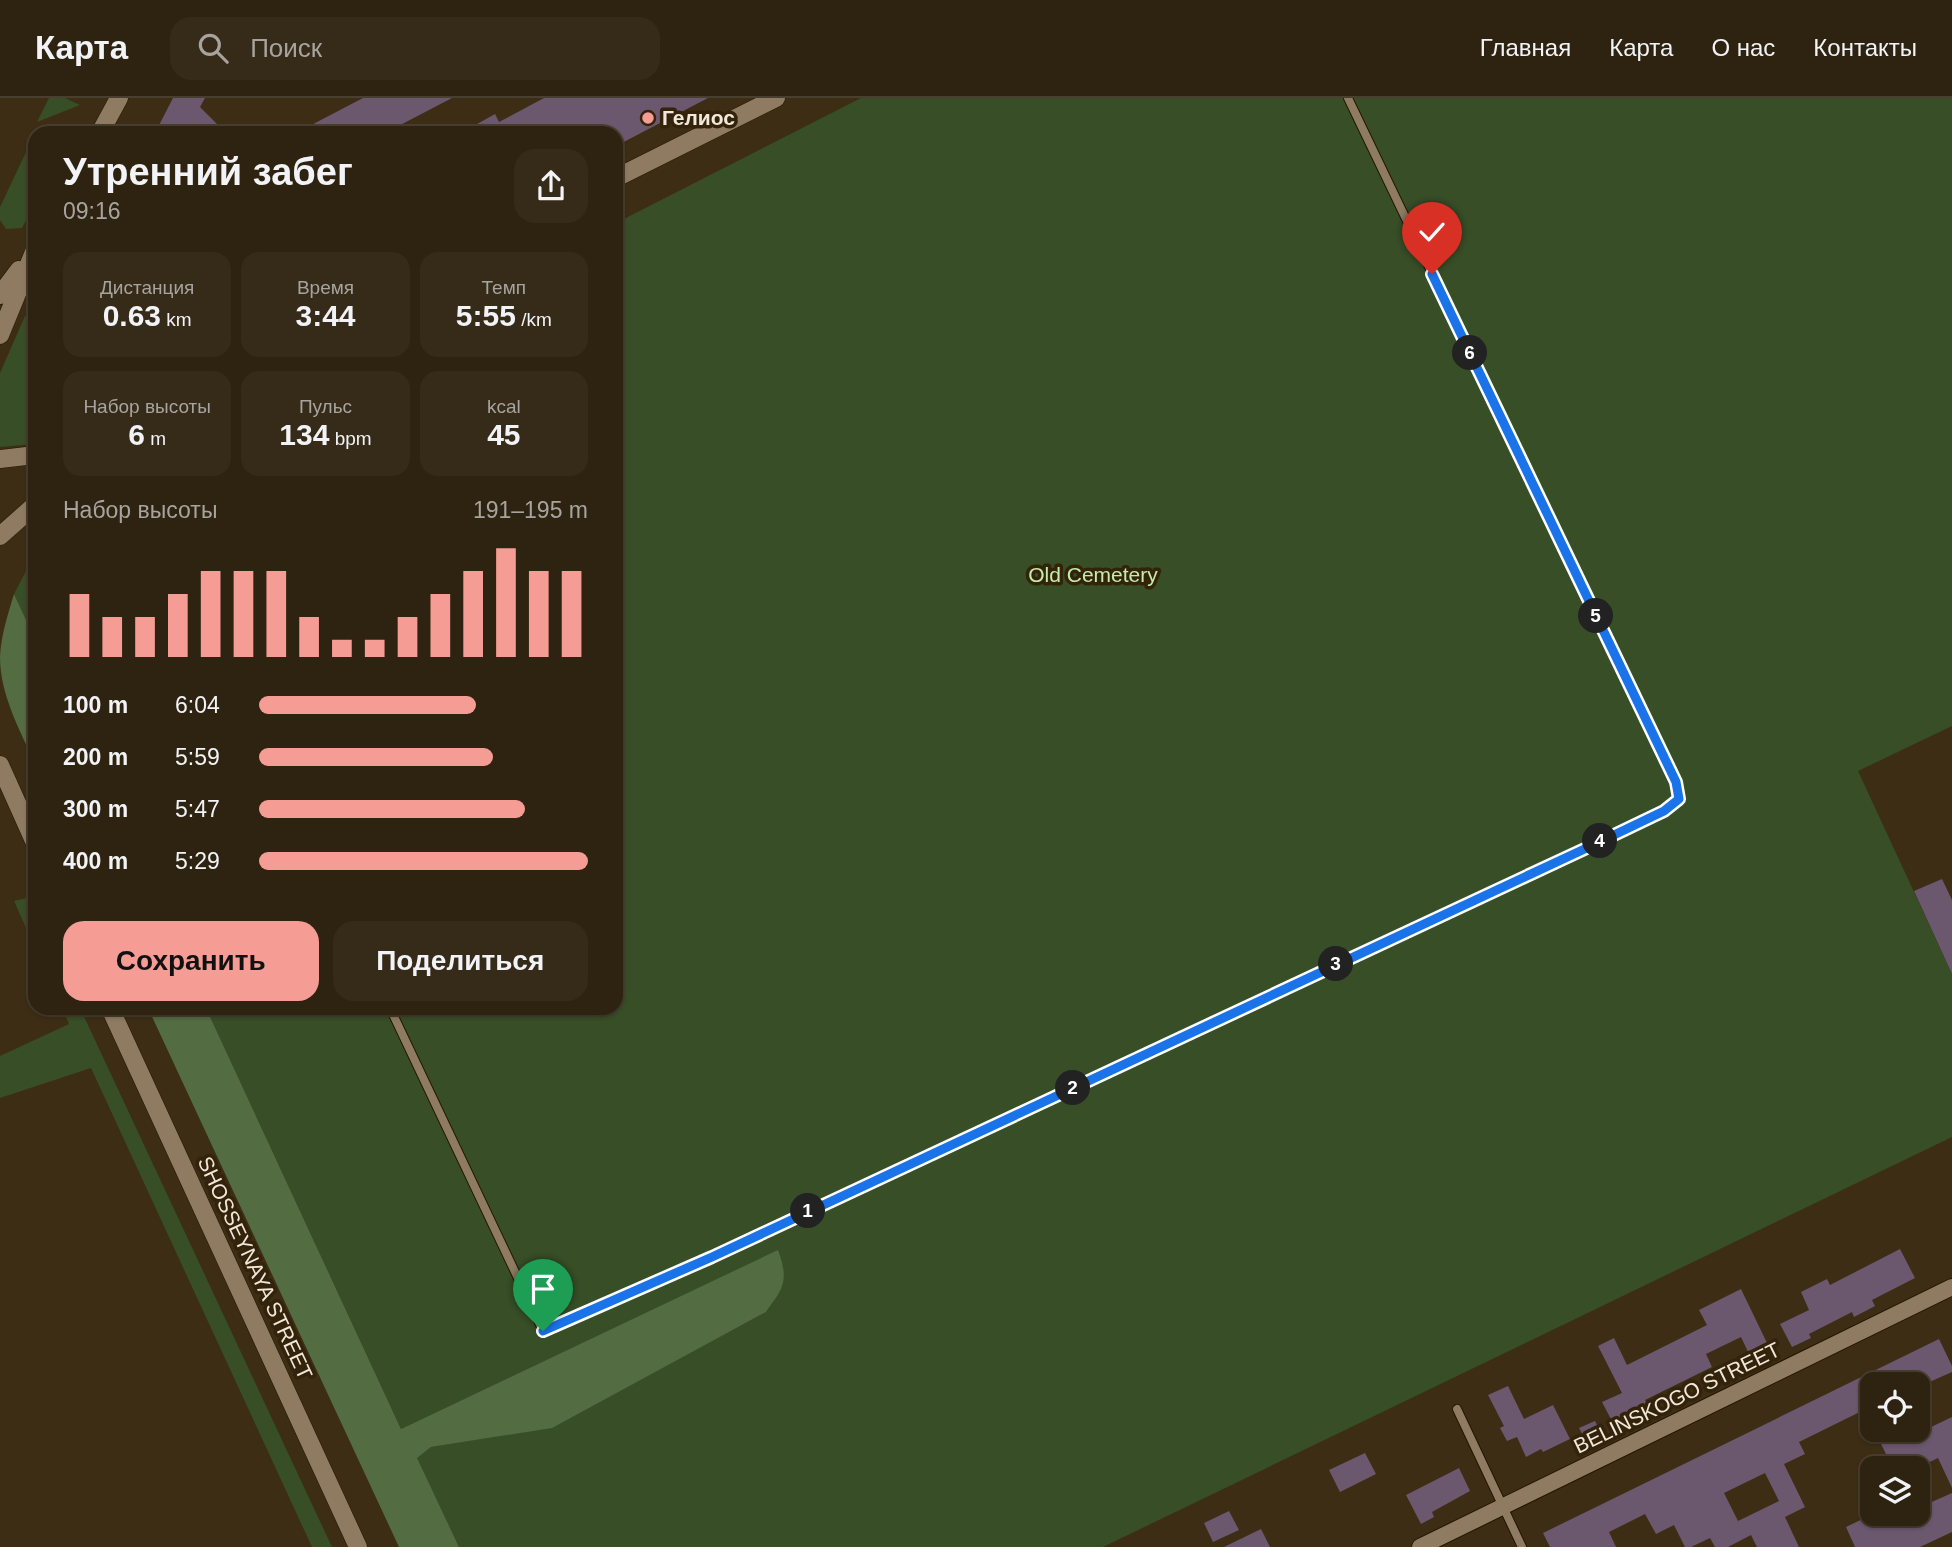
<!DOCTYPE html>
<html lang="ru">
<head>
<meta charset="utf-8">
<style>
	body { margin:0; font-family:Arial,sans-serif; background:#362a19; color:#f1f3f6; height:100vh; display:flex; flex-direction:column; font-size:26px; white-space:nowrap }
	* { box-sizing:border-box; margin:0 }
	p { font-size:23px; color:#a7a49f }
	.icon { flex:none; width:38px; height:38px; fill:none; stroke:currentColor; stroke-width:2; stroke-linecap:round; stroke-linejoin:round }
	.map { position:relative; flex:1; overflow:hidden }
	.details { position:absolute; left:28px; top:28px; width:595px; height:889px; display:flex; flex-direction:column; background:#2e2210; border-radius:21px; box-shadow:0 2px 5px #0004,0 0 0 2px #493f30 }
	.details>* { flex:none }
	.tools { position:absolute; left:1860px; top:1274px; display:grid; gap:14px }
	.tools a { display:grid; place-items:center; width:70px; height:70px; border-radius:14px; background:#2e2210; box-shadow:0 2px 5px #0004,0 0 0 2px #493f30; font-size:35px }
	.pin { position:absolute; display:grid; place-items:center; width:60px; height:60px; color:#fff; margin:-72px -30px; border-radius:50% 50% 50% 0; rotate:-45deg; box-shadow:0 0 7px #0007 }
	.pin .icon { rotate:45deg }
	.km { position:absolute; width:35px; height:35px; margin:-18px; border-radius:50%; background:#222; color:#fff; font-size:19px; line-height:35px; text-align:center }
	.round { display:grid; place-items:center; flex:none; width:74px; height:74px; border-radius:21px; background:#362a19 }
	.summary { display:flex; align-items:center; justify-content:space-between; height:119px; padding:0 35px }
	h1 { font-size:38px; font-weight:600; line-height:52px }
	.stats { display:grid; grid-template-columns:repeat(3,1fr); gap:10px; height:119px; padding:7px 35px }
	.stats div { display:grid; align-content:center; border-radius:18px; background:#362a19; text-align:center }
	.stats b { font-size:30px; font-weight:600 }
	.stats small { font-size:19px; font-weight:400 }
	.stats p { font-size:19px }
	.chart { height:196px; padding:14px 35px }
	.chart p { display:flex; justify-content:space-between }
	.chart svg { width:100%; height:126px; margin-top:7px; stroke:#f59c95; stroke-width:6 }
	.button { display:flex; gap:14px; margin-top:auto; padding:14px 35px }
	.button a { flex:1; height:80px; border-radius:21px; background:#f59c95; color:#111; font-size:28px; font-weight:600; line-height:80px; text-align:center }
	.button a+a { background:#362a19; color:#f1f3f6 }
	ul { padding:0 35px; list-style:none; font-size:23px }
	li { display:grid; grid-template-columns:112px 84px 1fr; align-items:center; height:52px }
	li i { height:18px; border-radius:9px; background:#f59c95 }
	header { display:flex; align-items:center; gap:42px; box-sizing:border-box; height:98px; padding:0 35px; background:#2e2210; border-bottom:2px solid #493f30 }
	header strong { font-size:33px }
	nav { display:flex; gap:38px; margin-inline-start:auto; font-size:24px }
	.search { width:490px; height:63px; background:#362a19; display:flex; align-items:center; gap:18px; box-sizing:border-box; padding:0 24px; border-radius:21px; color:#a7a49f; font-size:26px }
	.map>svg:first-child { display:block }
	.green { fill:#374e27 }
	.forest { fill:#536c42 }
	.building { fill:#6b576e; fill-rule:evenodd }
	.lines { fill:none; stroke-linecap:round; stroke-linejoin:round }
	.lane-casing { stroke:#241500; stroke-width:10 }
	.street-casing { stroke:#241500; stroke-width:18 }
	.secondary-casing { stroke:#241500; stroke-width:19 }
	.lane { stroke:#8e7b61; stroke-width:8 }
	.street { stroke:#8e7b61; stroke-width:16 }
	.secondary { stroke:#8e7b61; stroke-width:18 }
	.route-casing { stroke:#fff; stroke-width:14 }
	.route { stroke:#1a73e8; stroke-width:9 }
	.poi-dot { fill:#f59c95; stroke:#33230b; stroke-width:2.5 }
	.labels { text-anchor:middle; stroke-width:7; stroke-linejoin:round; paint-order:stroke }
	.poi-label { font-size:21px; font-weight:bold; fill:#f2e8da; stroke:#33230b; text-anchor:start }
	.park-label { font-size:21px; fill:#c3eda9; stroke:#33230b }
	.street-label { font-size:21px; fill:#f2e8da; stroke:#33230b }
</style>
</head>
<body>
<header>
<strong>Карта</strong>
<div class="search"><svg class="icon" aria-label="search" viewBox="0 0 24 24"><circle cx="10" cy="10" r="6"/><path d="M15 15l6 6"/></svg>Поиск</div>
<nav><a>Главная</a><a>Карта</a><a>О нас</a><a>Контакты</a></nav>
</header>
<div class="map">
<svg width="1952" height="1449" viewBox="0 0 1952 1449">
	<rect width="100%" height="100%" fill="#3d2d15"/>
	<path class="green" d="M49,0h16l15,7 -43,17z
		M861,0h1091v628l-94,45 94,203v163l-849,410h-644l-43,-89 15,-11 121,-20 214,-115c17,-23 22,-33 12,-61l-377,178 -195,-421h410v-785z
		M35,49v57l-13,24 -16,1 -6,-9v-13l28,-59z
		M25,218l10,8v120l-35,3v-74z
		M35,456v85l-21,-45z
		M27,800l8,15v35l-21,-47z
		M62,910h18l252,539h-20l-221,-479 -91,30v-42l69,-32z"/>
	<path class="forest" d="M14,496l21,45v125c-15,-34 -35,-69 -35,-107 1,-22 8,-43 14,-63z
		M148,910h58l195,421 377,-179c11,30 6,38 -12,62l-214,116 -121,19 -14,11 42,89h-60z"/>
	<path class="building" d="M173,0h32l-5,9 26,26h-71z
		M363,0h89l-67,35h-89z
		M544,0h164l-92,48v-13h-155l34,-19 4,8z
		M1942,781l10,21v74l-38,-83z
		M1900,1151l15,29 -43,22 3,6 -21,11 -2,-5 -43,22 2,4 -19,9 -12,-23 29,-14 -8,-18 26,-13 3,6z
		M1741,1191l27,56 -19,9 -8,-17 -35,17 6,13 -67,33 4,7 -35,18 -12,-23 20,-9 -24,-47 16,-8 13,27 80,-40 -8,-15z
		M1939,1241l13,27v6l-27,12h-53v22l-73,36 6,12 -21,10 21,43 -20,10 14,30h-42l-6,-12 -23,12h-13l-5,-9 -19,9h-6l-11,-22 -18,9 -11,-20 -36,18 7,15h-66l-7,-14zM1765,1375l14,28 -41,20 -14,-28z
		M1508,1288l16,33 29,-14 17,34 -27,13 -2,-3 -15,8 -9,-20 -10,4 -7,-13 4,-2 -16,-31z
		M1918,1302l13,27 21,-10v71l-14,-30 -21,10h-24l-19,-38h44z
		M1595,1323l9,18 -15,8 -10,-19z
		M1365,1355l11,21 -36,18 -11,-22z
		M1459,1370l11,23 -38,21 2,5 -13,7 -15,-29z
		M1952,1395v39l-32,15h-65l-9,-20 27,-13 7,12 26,-12h12v-6z
		M1229,1413l10,19 -26,12 -9,-19z
		M1261,1431l9,18h-46z"/>
	<g class="lines">
		<g class="lane-casing">
			<path id="lane" d="M390,910l153,323 169,-74 962,-452 5,-6 -3,-17 -328,-684
				M1457,1311l65,138"/>
		</g>
		<g class="street-casing">
			<path id="street" d="M1420,1449l532,-260"/>
		</g>
		<g class="secondary-casing">
			<path id="secondary" d="M100,35l19,-35
				M616,80l160,-80
				M0,197l19,-25
				M0,237l34,-83
				M0,361l35,-4
				M0,438l35,-31
				M0,667l35,78
				M110,910l248,539"/>
		</g>
		<use href="#lane" class="lane"/>
		<use href="#street" class="street"/>
		<use href="#secondary" class="secondary"/>
	</g>
	<g class="lines">
		<g class="route-casing">
			<path id="route" d="M543,1233l169,-74 879,-411 73,-35 15,-12 -3,-17 -244,-508"/>
		</g>
		<use href="#route" class="route"/>
	</g>
	<circle class="poi-dot" cx="648" cy="20" r="7"/>
	<g class="labels">
		<g class="poi-label">
			<text x="662" y="27">Гелиос</text>
		</g>
		<g class="park-label">
			<text x="1093" y="484">Old Cemetery</text>
		</g>
		<g class="street-label">
			<text transform="translate(255 1170) rotate(65)" y="7">SHOSSEYNAYA STREET</text>
			<text transform="translate(1677 1300) rotate(-26)" y="7">BELINSKOGO STREET</text>
		</g>
	</g>
</svg>
<div class="tools">
<a><svg class="icon" aria-label="locate" viewBox="0 0 24 24"><circle cx="12" cy="12" r="6"/><path d="M12 2v4M12 18v4M2 12h4M18 12h4"/></svg></a>
<a><svg class="icon" aria-label="layers" viewBox="0 0 24 24"><path d="M12 4l9 5-9 5-9-5zM3 14l9 5 9-5"/></svg></a>
</div>
<div class="pin" style="left:543px;top:1233px;background:#1e9e55"><svg class="icon" aria-label="arrive" viewBox="0 0 24 24"><path d="M6 21V4h12l-3 4 3 4H6"/></svg></div>
<div class="pin" style="left:1432px;top:176px;background:#d93025"><svg class="icon" aria-label="check" viewBox="0 0 24 24"><path d="M5 12l5 5 9-10"/></svg></div>
<b class="km" style="left:808px;top:1113px">1</b>
<b class="km" style="left:1073px;top:990px">2</b>
<b class="km" style="left:1336px;top:866px">3</b>
<b class="km" style="left:1600px;top:743px">4</b>
<b class="km" style="left:1596px;top:518px">5</b>
<b class="km" style="left:1470px;top:255px">6</b>
<section class="details">
<div class="summary"><div><h1>Утренний забег</h1><p>09:16</p></div><a class="round"><svg class="icon" aria-label="share" viewBox="0 0 24 24"><path d="M12 15V3M7 8l5-5 5 5M5 13v7h14v-7"/></svg></a></div>
<div class="stats">
<div><p>Дистанция</p><b>0.63<small> km</small></b></div>
<div><p>Время</p><b>3:44</b></div>
<div><p>Темп</p><b>5:55<small> /km</small></b></div>
</div>
<div class="stats">
<div><p>Набор высоты</p><b>6<small> m</small></b></div>
<div><p>Пульс</p><b>134<small> bpm</small></b></div>
<div><p>kcal</p><b>45</b></div>
</div>
<div class="chart"><p><span>Набор высоты</span>191–195 m</p>
<svg viewBox="0 0 160 44" preserveAspectRatio="none"><path d="M5 44V22M15 44V30M25 44V30M35 44V22M45 44V14M55 44V14M65 44V14M75 44V30M85 44V38M95 44V38M105 44V30M115 44V22M125 44V14M135 44V6M145 44V14M155 44V14"/></svg>
</div>
<ul>
<li><b>100 m</b>6:04<i style="width:66%"></i></li>
<li><b>200 m</b>5:59<i style="width:71%"></i></li>
<li><b>300 m</b>5:47<i style="width:81%"></i></li>
<li><b>400 m</b>5:29<i style="width:100%"></i></li>
</ul>
<div class="button"><a>Сохранить</a><a>Поделиться</a></div>
</section>
</div>
</body>
</html>
